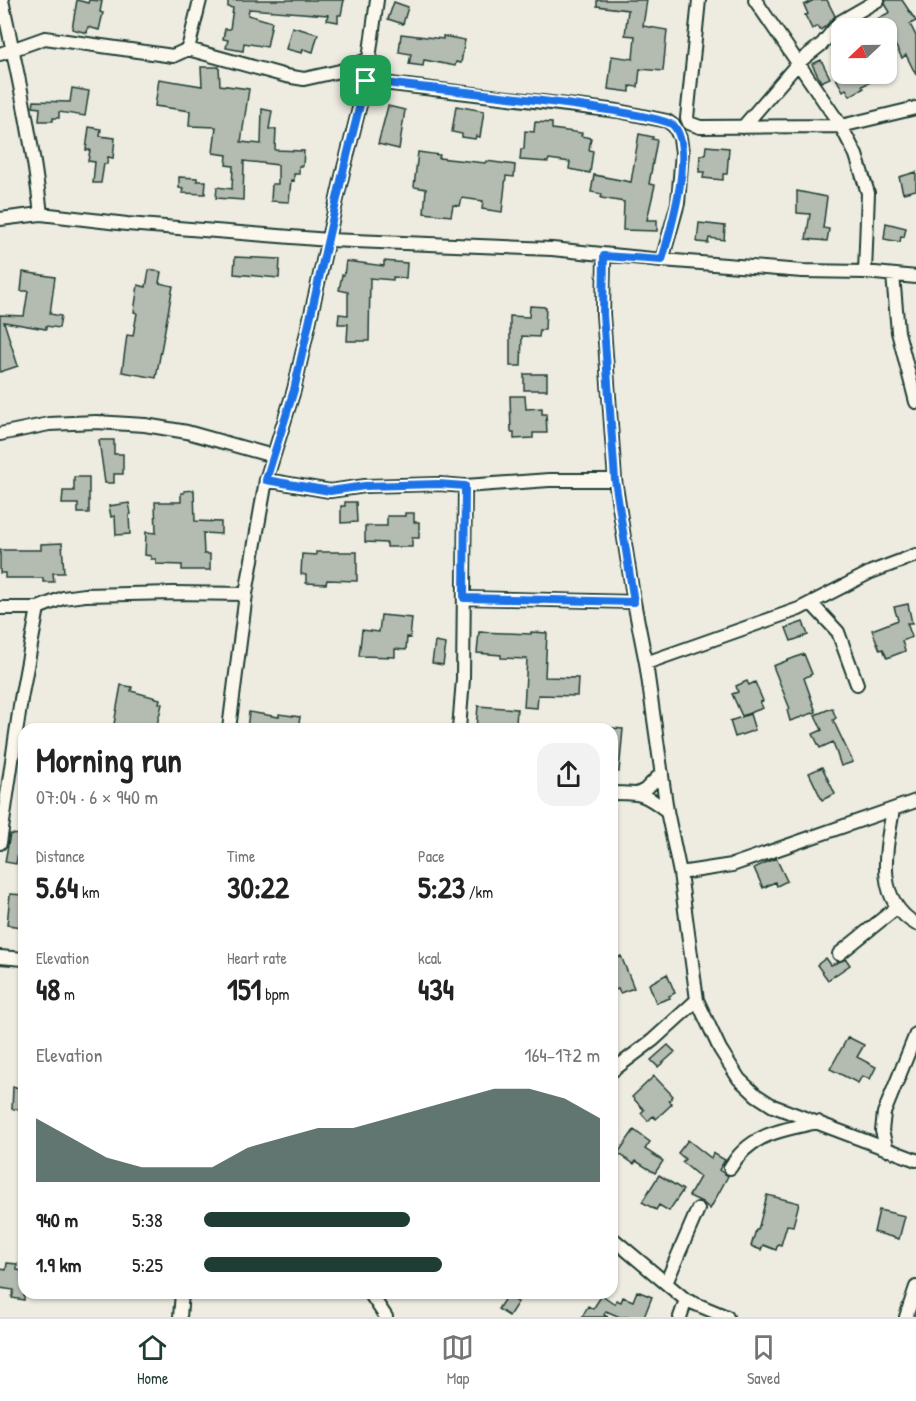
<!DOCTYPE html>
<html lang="en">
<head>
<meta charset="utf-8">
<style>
	body { margin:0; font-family:"Patrick Hand",sans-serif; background:#f2f2f2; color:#222; height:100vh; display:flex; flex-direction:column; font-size:22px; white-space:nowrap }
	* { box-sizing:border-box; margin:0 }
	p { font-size:20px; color:#767676 }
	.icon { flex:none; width:33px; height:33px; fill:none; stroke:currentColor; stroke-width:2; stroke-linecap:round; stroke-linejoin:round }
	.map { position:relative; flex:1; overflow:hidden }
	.panel { position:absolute; left:18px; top:723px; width:600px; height:576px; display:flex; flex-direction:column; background:#fff; border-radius:18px; box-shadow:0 2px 4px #0004 }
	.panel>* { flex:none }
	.needle { width:39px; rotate:248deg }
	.buttons { position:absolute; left:831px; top:18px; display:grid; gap:12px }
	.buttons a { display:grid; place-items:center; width:66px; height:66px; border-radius:12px; background:#fff; box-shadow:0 2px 4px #0004; font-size:30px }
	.pin { position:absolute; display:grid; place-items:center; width:51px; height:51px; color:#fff; margin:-26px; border-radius:12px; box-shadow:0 3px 9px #0006 }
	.round { display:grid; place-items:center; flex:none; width:63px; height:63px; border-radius:18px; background:#f2f2f2 }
	.overview { display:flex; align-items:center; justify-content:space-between; height:102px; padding:0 18px }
	h1 { font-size:33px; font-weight:700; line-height:45px }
	.metrics { display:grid; grid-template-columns:repeat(3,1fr); gap:9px; height:102px; padding:6px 18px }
	.metrics div { display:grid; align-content:center }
	.metrics b { font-size:30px; font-weight:700 }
	.metrics small { font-size:16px; font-weight:400 }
	.metrics p { font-size:16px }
	.chart { height:168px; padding:12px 18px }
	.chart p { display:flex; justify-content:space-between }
	.chart svg { width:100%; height:108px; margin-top:6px; fill:#1f3d34; opacity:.7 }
	ul { padding:0 18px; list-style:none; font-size:20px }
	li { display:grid; grid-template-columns:96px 72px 1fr; align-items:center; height:45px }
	li i { height:15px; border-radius:8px; background:#1f3d34 }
	.menu { display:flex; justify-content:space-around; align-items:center; height:84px; border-top:2px solid #e0e0e0; background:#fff; font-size:16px; color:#767676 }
	.menu a { display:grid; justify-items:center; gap:3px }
	.menu .current { color:#1f3d34 }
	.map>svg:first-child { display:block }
	.building { fill:#b4bbb0; stroke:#1f3d34; stroke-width:1.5 }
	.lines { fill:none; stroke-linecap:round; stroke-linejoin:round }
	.minor-casing { stroke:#1f3d34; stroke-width:16 }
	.minor { stroke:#fbf7ec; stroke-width:12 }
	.route-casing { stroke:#fff; stroke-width:12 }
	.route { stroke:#1a73e8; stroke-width:8 }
</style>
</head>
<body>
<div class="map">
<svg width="916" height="1317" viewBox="0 0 916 1317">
	<rect width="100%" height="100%" fill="#eeece1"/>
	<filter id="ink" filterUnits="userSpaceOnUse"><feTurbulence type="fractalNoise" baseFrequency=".0167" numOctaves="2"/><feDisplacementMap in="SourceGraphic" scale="12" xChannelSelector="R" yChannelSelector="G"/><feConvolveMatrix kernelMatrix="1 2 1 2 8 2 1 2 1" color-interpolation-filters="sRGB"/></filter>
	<g filter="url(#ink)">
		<path class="building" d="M77,0l11,3 1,-3 13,1 -2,11 3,1 -4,17 -11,-3 -1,6 -15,-4z
			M228,0h116l-3,15h-3v7l-11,-2 1,-5 -79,-6 -1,6 24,7 -5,25 -23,-4 -1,8 -17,-3 2,-8 -5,-1 2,-10h5l3,-21 -5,-1z
			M597,0h50l-4,26 24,4 -4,41 -23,-2 -2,18 -8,-1v6l-22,-3 4,-33 21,3 2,-23 -10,-1 3,-25 -31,-4z
			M814,0h13l8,16 -10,11 -5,3 -2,-4 -6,3 -7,-14 3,-1 -4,-9z
			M886,0h16l14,21 -6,3 6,12v39l-10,-20 -4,3 -10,-19 -6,4v-15h-25l29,-16 -5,-8z
			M394,2l14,5 -5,17 -15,-5z
			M292,27l26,7 -5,18 -10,-3 -1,4 -16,-4z
			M401,34l42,5v-3l22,4 -4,23 -5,-1 -1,4 -31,-6 -1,6 -14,-2 2,-10 -12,-2z
			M821,60l9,18 -9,4 -9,-18z
			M201,67h18l1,18 29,4 -8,53 20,2 1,-35 10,2 -3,18h7l-1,21 29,1 -1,15h-4v8h-5v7l-3,-1 -2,22 -18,-1 1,-17h6v-19l-34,-4 -1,39 -27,-2 1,-11 15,2 1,-23 -7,-1 1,-10 -14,-2 3,-26 -27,-1 1,-15 -35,-5 4,-27 43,7z
			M845,74h41l-24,12 2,2 -14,8 -4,-7 -3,2 -7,-13z
			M72,88l17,3 -4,25 -26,-4v6h-6v3h-14l1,-13 -7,-1 1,-6 36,1z
			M388,106l17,4 -6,39 -21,-5z
			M456,106l28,5 -4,26 -4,-1 -1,3 -13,-2v-3l-10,-2z
			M535,122l17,1v6l30,4 -1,3 10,2 -2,12 4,1 -3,22 -21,-4 1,-7 -21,-3 -1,3 -28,-2 1,-11h3l1,-18 9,1z
			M89,127l12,2 -1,7 15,2 -2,20 -5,-1 -1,7h-3l-3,19h-8l2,-21 -7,-1 2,-11h-4z
			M639,134l14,3 -1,2 5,1 -8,44 6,1 -8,35h10v11l-34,-1 1,-28 -23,-4 1,-4 -11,-2 3,-17 37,7z
			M706,146l23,2 -2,26h-4v6l-20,-2 1,-6h-5l1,-17h5z
			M418,152l22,3 -1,3 46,5 1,-2 29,4 -1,12 -8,-1 -4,36 -20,-3 1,-8 -21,-3 -2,8 -7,-1 -2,11 -27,-3 2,-24 -12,-2z
			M916,172v18l-13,3 -4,-16z
			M179,177l18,1v3h9l-1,13 -23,-1 1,-4 -4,-1z
			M797,191l30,6 -4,31 6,1 -2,12 -21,-2 4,-25 -13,-1z
			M699,223l26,3 -1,14 -15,-2 -1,5 -11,-1z
			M886,223l20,5 -2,9 -3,-1 -1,6 -16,-3z
			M235,257l45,2 -1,19 -45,-4z
			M346,261l38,5v-5l23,2 -1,15 -13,-1v3l-23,-2 -1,63h-22l1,-17h-10l1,-10 9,1v-23l-9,-2 3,-15h2z
			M149,270l12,2 -2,11 14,3 -17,92 -34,-6 5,-37 6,1 4,-23 -3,-1 4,-27 8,2z
			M23,272l32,5 -5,37 11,2 -2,12 -13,-2v3l-42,-7 14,44 -18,6v-57l24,1 4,-25h-7z
			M530,306l16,1 -1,23h-5l-1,7 -17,-1 -1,30h-11v-50l19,1z
			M524,374h23v16h-23z
			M510,396h15l1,13 16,-1v6h4l1,19h-14v5l-19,1v-7h-3z
			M99,440h15v14h9v20h-9v9h-9z
			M74,477h15v36h-11v-9h-16l1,-13h11z
			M194,490l1,31 26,1v12l-18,-1 1,21h6v16h-28v-5l-26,-1v-5h-5v-3l-6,-1 1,-23 10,1 -1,-31h26v-9h3v-2z
			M345,502h11l1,20 -16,1v-17h4z
			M129,503l2,11 -2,1 1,19 -14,1 -1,-19 -4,1 -2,-11z
			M405,513h9v9h5v16h-7v9h-25v-4l-22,-1v-16h22v-10h18z
			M62,543l2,30h-11l1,9h-11v-4h-38v-5h-5v-23h41v-6z
			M316,552h41v29l-30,-1 -1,4 -20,-1v-8l-5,-1 1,-20 14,1z
			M908,604l4,19h-5l5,14 -10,4 3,10 -18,7 -4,-9 -3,1 -8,-20 26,-10 -4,-13z
			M381,615l31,3 -2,20 -3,-1 -1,13 -11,-1v8l-36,-1 3,-26 17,2z
			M803,622l5,13 -17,6 -5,-13z
			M479,632l52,2v-2l16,1 -2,44 33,1 -1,18 -39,-1 -1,13 -13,-1 3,-48 -26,-1v-3l-24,-2z
			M435,642l11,2 -3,21 -11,-2z
			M804,654l8,20 -8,4 12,34 -26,9 -3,-11 3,-1 -17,-43z
			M747,681l2,4 6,-3 8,19 -3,1 3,6 -21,8 -10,-22 6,-2 -2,-6z
			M121,685l11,2 -1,4 29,8 -1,4 3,1 -6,25 -10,-3 -1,3h-18v-2l-13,-3z
			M478,706l39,3 -1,15 -3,-1v6h-37z
			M832,708l4,10 -3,2 20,42 -12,4 -8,-24 -13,6 -7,-14 9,-4 -7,-15z
			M249,712l30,5v-3l21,3 -2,12h-51z
			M750,714l5,16 -20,7 -5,-16z
			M612,728l11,1 -4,43 -7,-1z
			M822,767l13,27 -13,6 -13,-27z
			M10,834l11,1 -5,29 -11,-2z
			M776,858l11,23 -10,5 -2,-4 -12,6 -9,-20z
			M10,894l14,1 -1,32 -16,-2z
			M621,956l13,32 -14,5 -2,-4 -6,2v-31z
			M826,958l5,7 15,-6 4,6 -22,15 -11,-15z
			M667,974l8,19 -6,3 1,2 -14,5 -7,-19z
			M848,1037l16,8 -7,12 19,10 -6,12 -8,-3 -4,7 -28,-14z
			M668,1045l7,7 -17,15 -7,-7z
			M654,1076l19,20 -4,5 3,3 -16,15 -3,-3 -5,5 -7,-8 3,-3 -12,-13z
			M13,1087l11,1v21h-12z
			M634,1130l16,12 -5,7 18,12 -8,12 -19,-12 -2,3 -16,-11z
			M688,1140l23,18 2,-5 12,7 -6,10 9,6 -18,33 -8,-7 -13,-6 11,-19 -18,-15 3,-3 -7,-6z
			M659,1175l24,15 -14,21 -10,-6 -3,5 -14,-8z
			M767,1195l32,8 -6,23 -6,-1 -6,20 -3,-1 -2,6 -13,-5 -2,5 -10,-4 5,-16h2z
			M879,1210l26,6 -6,23 -25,-7z
			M7,1263l10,1v6l7,1v29l-12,-2 2,-8 -14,-2v-19l6,1z
			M637,1291l15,6 -8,20h-24l-14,-6 -2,4 4,2h-26l6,-11 5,3 9,-14 13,9 1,-4 5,2 2,-5 10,4z
			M507,1295l11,7 -9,14 -11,-7z"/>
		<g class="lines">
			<g class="minor-casing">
				<path id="minor" d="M2,0c15,71 31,142 39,214
					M699,0l-12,118 2,5 11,4 141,-1 75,-18
					M755,0l86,126 15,29 12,38 -3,79
					M188,49l98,27 18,3 36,-8 29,-12
					M0,54l45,-16 128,18 15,-7 12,-49
					M366,81l252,30 49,10 7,5 6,12 2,14 -4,51 -16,57
					M743,127l56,-65 23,-18 18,-22 38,-22
					M0,219l41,-5 86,10 202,16 223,9 110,11 140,11 63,1 51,5
					M604,256l-1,58 12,166 19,122 12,61 21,148 13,62 17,127 23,49 19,30 17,16 17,11 143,54
					M893,275l5,57 18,70
					M0,434l49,-10 47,-2 49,3 42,7 86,24
					M266,480l64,11 35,-5 74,-2 26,2 84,-6h66
					M464,598l170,4
					M811,603l27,29 19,52
					M0,608h38
					M646,663l153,-54 72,-37 45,-17
					M229,729l17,-135 20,-114 28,-90 49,-218 23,-91 11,-81
					M459,729l4,-50 2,-193
					M612,793c29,0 32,0 55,18
					M639,793l6,-3 17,-17
					M893,810c-7,40 -19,89 23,114
					M0,843l21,-144 17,-91 25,-10 22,-3 88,-2 73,1
					M680,873l52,-8 184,-64
					M839,954l57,-46
					M0,957l24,2
					M612,1071l41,-31 44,-40
					M887,1150l-5,-19 2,-18 32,-79
					M730,1168c20,-35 53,-38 88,-46
					M612,1238l74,62 41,17
					M666,1283l32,-74
					M370,1293l16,24
					M180,1317l2,-24
					M680,1317l6,-17
					M906,1317l10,-30"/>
			</g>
			<use href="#minor" class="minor"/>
		</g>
	</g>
	<g class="lines" filter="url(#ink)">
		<g class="route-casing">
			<path id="route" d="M366,81c40,5 294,29 308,45 21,24 -4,106 -12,134l-58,-4 -1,58 12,166 19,122 -170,-4 1,-112 -27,-2 -73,2 -35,5 -64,-11 28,-90 49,-218z"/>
		</g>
		<use href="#route" class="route"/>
	</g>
</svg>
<div class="buttons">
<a><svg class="needle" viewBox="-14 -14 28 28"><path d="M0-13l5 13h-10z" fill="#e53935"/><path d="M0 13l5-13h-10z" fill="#767676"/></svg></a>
</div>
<div class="pin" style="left:366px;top:81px;background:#1e9e55"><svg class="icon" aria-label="arrive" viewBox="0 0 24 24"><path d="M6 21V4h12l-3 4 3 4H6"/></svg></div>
<section class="panel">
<div class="overview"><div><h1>Morning run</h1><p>07:04 · 6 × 940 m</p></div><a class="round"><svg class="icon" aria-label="share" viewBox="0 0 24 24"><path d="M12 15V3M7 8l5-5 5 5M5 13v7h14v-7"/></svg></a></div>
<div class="metrics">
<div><p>Distance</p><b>5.64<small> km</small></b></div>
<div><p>Time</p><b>30:22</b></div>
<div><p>Pace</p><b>5:23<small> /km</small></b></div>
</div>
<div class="metrics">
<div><p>Elevation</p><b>48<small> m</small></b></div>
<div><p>Heart rate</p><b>151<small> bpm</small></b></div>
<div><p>kcal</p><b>434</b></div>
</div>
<div class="chart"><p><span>Elevation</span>164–172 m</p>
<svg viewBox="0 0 160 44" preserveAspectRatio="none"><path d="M0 44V18L10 26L20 34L30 38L40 38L50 38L60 30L70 26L80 22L90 22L100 18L110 14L120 10L130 6L140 6L150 10L160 18V44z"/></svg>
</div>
<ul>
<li><b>940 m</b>5:38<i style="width:52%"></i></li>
<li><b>1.9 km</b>5:25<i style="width:60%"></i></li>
</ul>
</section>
</div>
<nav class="menu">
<a class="current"><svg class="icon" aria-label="home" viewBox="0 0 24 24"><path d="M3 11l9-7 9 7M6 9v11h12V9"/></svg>Home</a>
<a><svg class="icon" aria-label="map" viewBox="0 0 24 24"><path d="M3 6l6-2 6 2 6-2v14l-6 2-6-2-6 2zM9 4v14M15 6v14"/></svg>Map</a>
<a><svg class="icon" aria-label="saved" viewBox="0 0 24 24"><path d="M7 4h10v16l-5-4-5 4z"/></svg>Saved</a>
</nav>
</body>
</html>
